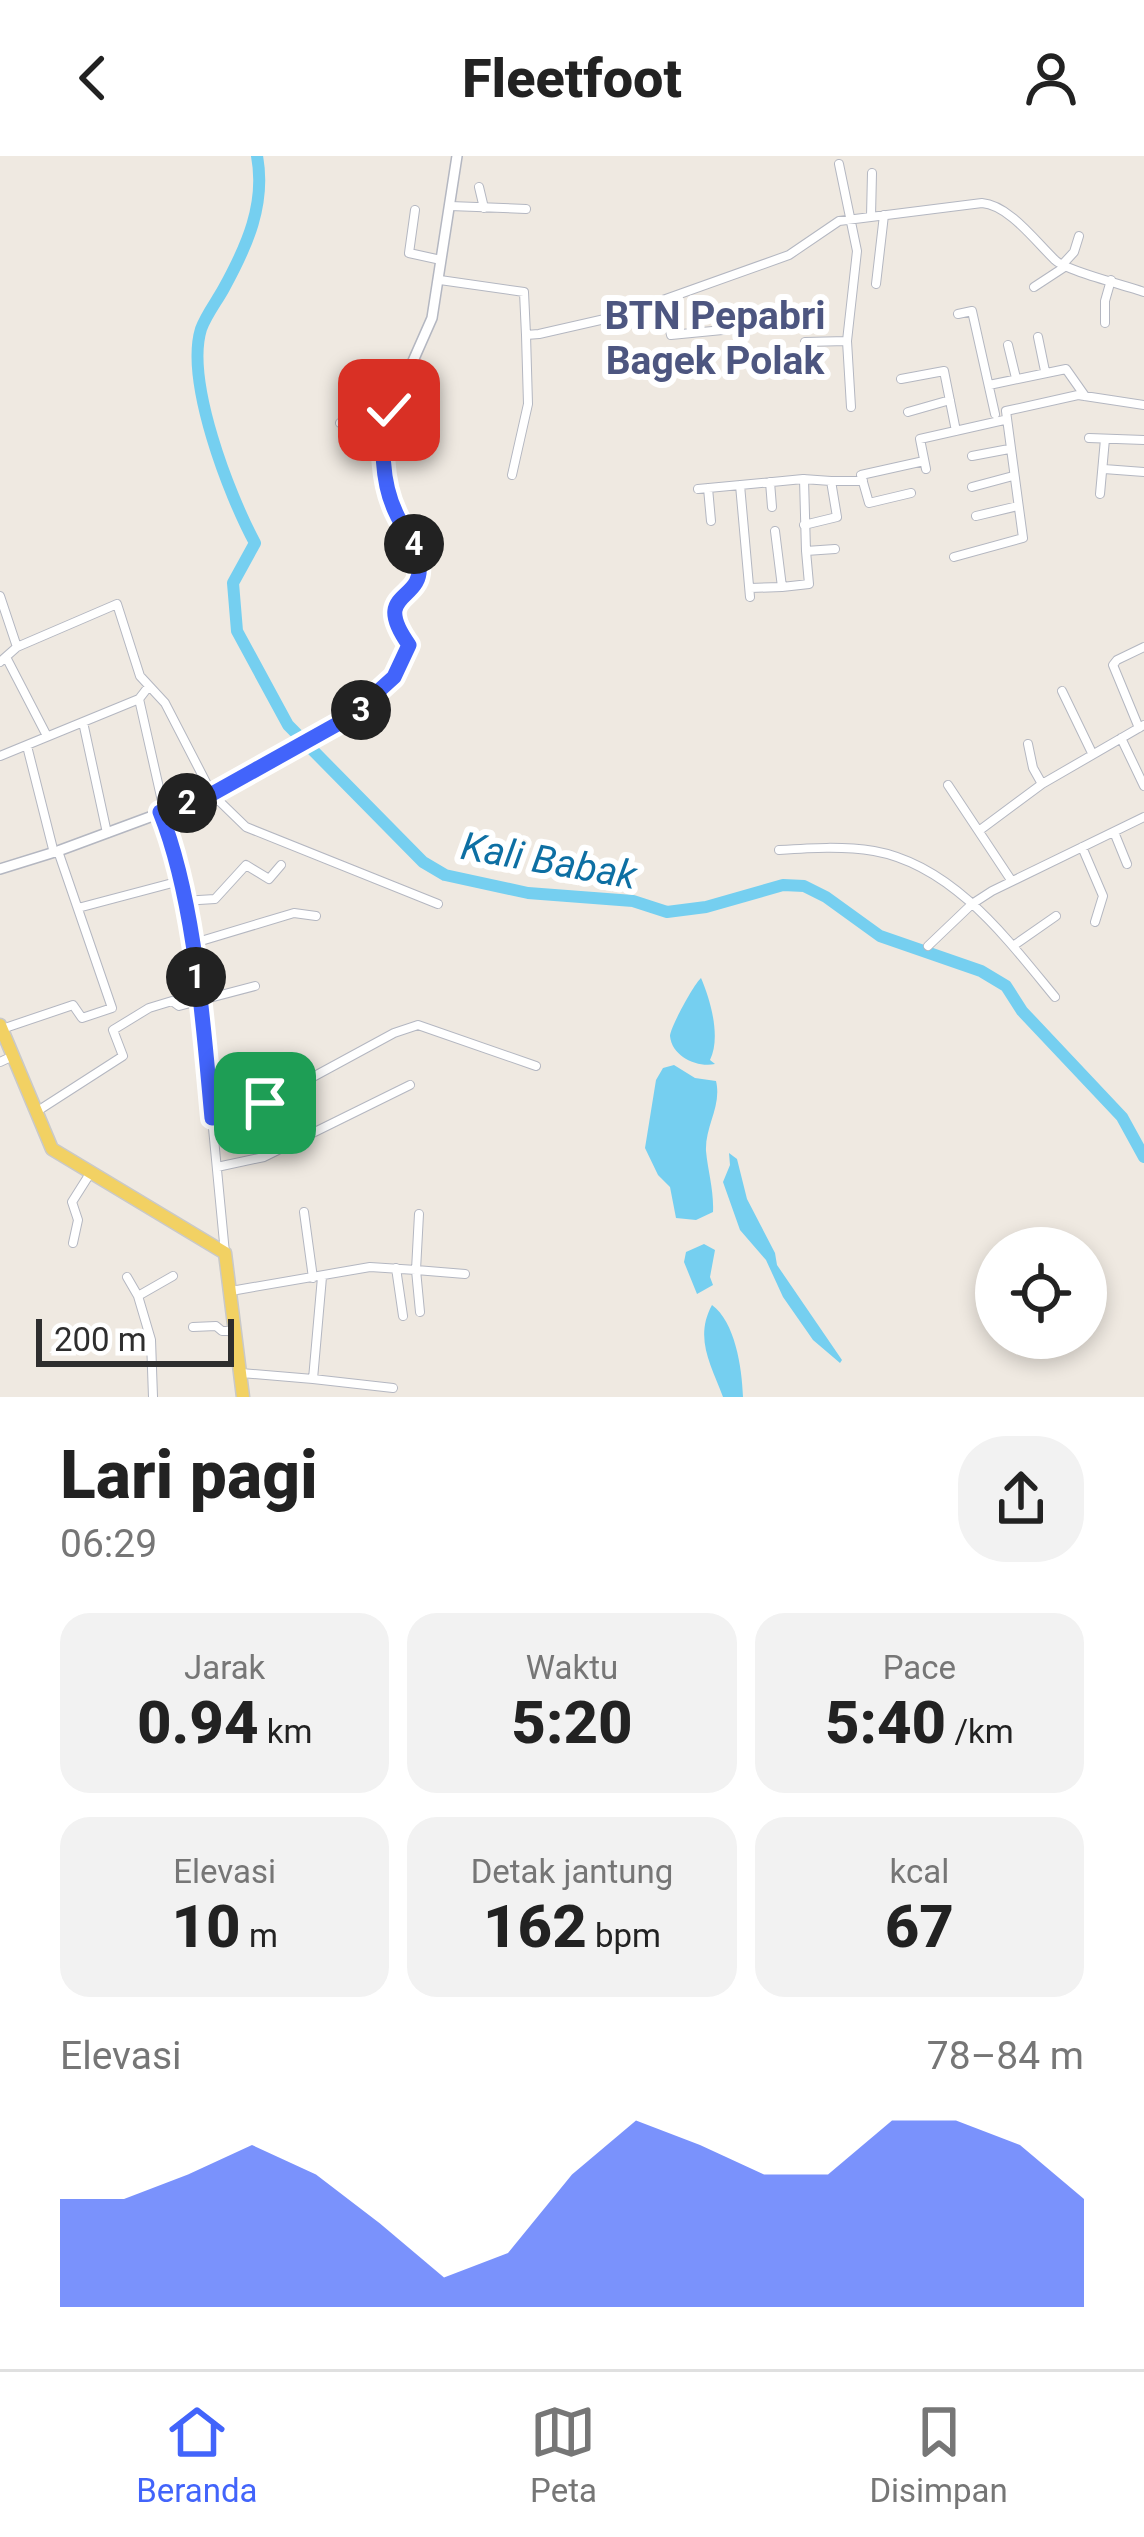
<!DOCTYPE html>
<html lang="id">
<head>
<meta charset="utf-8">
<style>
	body { margin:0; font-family:Roboto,sans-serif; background:#f2f2f2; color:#222; height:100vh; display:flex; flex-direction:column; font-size:45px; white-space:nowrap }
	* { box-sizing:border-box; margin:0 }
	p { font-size:39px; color:#767676 }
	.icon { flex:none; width:66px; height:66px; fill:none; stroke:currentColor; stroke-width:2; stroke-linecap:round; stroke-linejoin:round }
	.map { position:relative; height:1241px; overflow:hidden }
	.sheet { display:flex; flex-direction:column; background:#fff; flex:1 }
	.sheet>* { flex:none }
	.buttons { position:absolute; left:975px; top:1071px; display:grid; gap:24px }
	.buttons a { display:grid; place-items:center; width:132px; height:132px; border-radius:50%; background:#fff; box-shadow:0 6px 18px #0003; font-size:60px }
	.scale { position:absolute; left:36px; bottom:30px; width:198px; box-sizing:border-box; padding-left:12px; border:6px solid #2e2e2e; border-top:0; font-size:33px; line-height:42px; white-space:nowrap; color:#2e2e2e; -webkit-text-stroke:9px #fff; paint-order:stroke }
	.pin { position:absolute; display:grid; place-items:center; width:102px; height:102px; color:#fff; margin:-51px; border-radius:24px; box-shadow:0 6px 18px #0006 }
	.km { position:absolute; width:60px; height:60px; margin:-30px; border-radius:50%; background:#222; color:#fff; font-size:33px; line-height:60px; text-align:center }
	.round { display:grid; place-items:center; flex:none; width:126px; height:126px; border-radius:48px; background:#f2f2f2 }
	.headline { display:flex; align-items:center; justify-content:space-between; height:204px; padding:0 60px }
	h1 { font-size:66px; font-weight:800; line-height:90px }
	.metrics { display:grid; grid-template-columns:repeat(3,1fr); gap:18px; height:204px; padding:12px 60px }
	.metrics div { display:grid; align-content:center; border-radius:30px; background:#f2f2f2; text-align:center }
	.metrics b { font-size:60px; font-weight:800 }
	.metrics small { font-size:33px; font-weight:400 }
	.metrics p { font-size:33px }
	.chart { height:336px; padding:24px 60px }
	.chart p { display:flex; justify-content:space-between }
	.chart svg { width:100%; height:216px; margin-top:12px; fill:#4264fb; opacity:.7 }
	header { display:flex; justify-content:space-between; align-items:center; height:156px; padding:0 60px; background:#fff; font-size:54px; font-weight:800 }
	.tabs { display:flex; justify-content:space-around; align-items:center; height:168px; border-top:3px solid #e0e0e0; background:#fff; font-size:33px; color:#767676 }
	.tabs a { display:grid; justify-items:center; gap:6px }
	.tabs .current { color:#4264fb }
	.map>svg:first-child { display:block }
	.water { fill:#75cff0 }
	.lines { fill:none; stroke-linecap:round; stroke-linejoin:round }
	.river { stroke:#75cff0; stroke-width:12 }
	.minor-casing { stroke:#b4b7c1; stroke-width:10 }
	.tertiary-casing { stroke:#b4b7c1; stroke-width:12 }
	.primary-casing { stroke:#c9c9c9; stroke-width:15 }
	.minor { stroke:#fff; stroke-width:8 }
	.tertiary { stroke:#fff; stroke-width:9 }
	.primary { stroke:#f2d163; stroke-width:12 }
	.route-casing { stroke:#fff; stroke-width:24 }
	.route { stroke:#4264fb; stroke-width:15 }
	.labels { text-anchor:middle; stroke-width:12; stroke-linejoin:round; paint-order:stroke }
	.neighbourhood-label { font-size:39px; font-weight:bold; fill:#4d5680; stroke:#fff }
	.water-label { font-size:39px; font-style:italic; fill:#0d6fa3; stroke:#fff }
</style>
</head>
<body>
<header><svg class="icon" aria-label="back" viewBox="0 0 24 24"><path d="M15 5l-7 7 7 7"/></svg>Fleetfoot<svg class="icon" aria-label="person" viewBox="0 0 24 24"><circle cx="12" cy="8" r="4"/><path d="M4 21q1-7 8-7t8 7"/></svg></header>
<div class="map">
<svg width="1144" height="1241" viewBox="0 0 1144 1241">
	<rect width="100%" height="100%" fill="#efe9e1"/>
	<path class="water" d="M701,822c10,23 20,60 9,82l5,4c-17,4 -43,-7 -45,-28 0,-8 24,-52 31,-58z
		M674,909l21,13 21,3c6,25 -11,45 -10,70 2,21 8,39 7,61l-17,8 -20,-2 -6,-31 -12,-12 -13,-27 11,-68 7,-12z
		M729,997l8,6 10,40 28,54 2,12 65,95 -2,3 -27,-23 -30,-43 -17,-37 -26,-30 -17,-48 7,-17z
		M704,1088l11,6 -5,27 3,8 -16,9 -13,-32 2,-10z
		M712,1149c23,17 30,62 31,92h-20c-12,-32 -29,-59 -11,-92z"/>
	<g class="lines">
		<path class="river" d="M257,0c9,48 -10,90 -33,132 -7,13 -18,27 -23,41 -16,52 28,166 54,214l-22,40 4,48 51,94 135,137 22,13 83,18 105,8 34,11 39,-5 77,-22 21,1 22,11 54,39 101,35 25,15 16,25 100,106 22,40"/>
		<g class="minor-casing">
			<path id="minor" d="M839,8l18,87 -10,90 4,66
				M479,31l5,21
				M450,50l76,3
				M415,54l-6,43 32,7
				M871,60l1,-43
				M1062,109l12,-13 5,-16
				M440,124l84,12 2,43 13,-1 79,-18 171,-61 50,-34 143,-18c27,2 54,39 73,57 11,11 70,25 89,32
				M876,128l8,-69
				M1034,131l29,-19
				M663,144l8,35 104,-10
				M958,158l14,-3 23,103
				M1105,167v-22l6,-21
				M1038,181l7,34
				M805,186l42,-1
				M1008,189l8,33
				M901,223l43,-8 12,60
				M989,229l77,-16 19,27
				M908,256l42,-12
				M340,267l43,6
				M1089,282l55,2
				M972,300l37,-7
				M926,313l-6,-30 84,-19
				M1104,313l40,3
				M512,319l16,-71 -2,-69
				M804,323l2,72 29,-2
				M770,326l2,25
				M740,329l10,112
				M972,331l41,-11
				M708,332l3,33
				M698,333l105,-10 28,2
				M911,337l-42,10 -8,-28 63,-14
				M1100,338l5,-55
				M976,360l42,-10
				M804,369l33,-8 -6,-36h32
				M775,375l7,56 27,-3 -3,-33
				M954,401l69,-19 -17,-127 72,-16 66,10
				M750,432l32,-1
				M0,440l17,51 -17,15
				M17,491l100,-43 23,72 25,27 47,91 34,33 192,77
				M6,501l41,79
				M1062,535l30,62
				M139,543l25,111
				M83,566l24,111
				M1139,572l-26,-63 4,-5 27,-13
				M1121,582l23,48
				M1028,588l5,24 9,16
				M27,590l27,107
				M0,600l139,-57 10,-13
				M948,629l63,95
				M160,656l15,43 26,148 24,250
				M980,674l62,-46 102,-59
				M1114,676l13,32
				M1082,691l21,49 -8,26
				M779,694c32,-2 64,-4 95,1 79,14 134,89 181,146
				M183,745l32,-2 31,-34 23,14 12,-14
				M78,752l102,-27
				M191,788l103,-31 22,3
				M928,790l44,-42 20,-13 152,-74
				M1013,790l43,-30
				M2,873l71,-24 9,13 30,-10 -54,-157
				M0,906l13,-6
				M36,956l87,-56 -10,-26 36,-22 23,-7 7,5 76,-20
				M212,962l17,-1 36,-14 129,-70 24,-8 118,41
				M217,1011l47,-10 146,-72
				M304,1056l9,66
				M73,1087l5,-23 -6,-18 19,-30
				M396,1112l7,48
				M127,1121l11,19
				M231,1135l139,-24 46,3 3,-56
				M420,1156l-4,-42 49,4
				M193,1171l23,-1 6,5h12
				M241,1217l72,6 9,-102
				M313,1223l80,9
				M153,1241l-2,-57 -13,-44 35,-20"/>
		</g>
		<g class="tertiary-casing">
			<path id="tertiary" d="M0,713l58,-18 154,-57 148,-84 35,-33 14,-28 -14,-24 -1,-13 4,-11 21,-24 1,-9 -7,-28 -24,-46 -6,-65 49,-111 25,-162"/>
		</g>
		<g class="primary-casing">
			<path id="primary" d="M0,869l52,124 173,104 18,144"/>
		</g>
		<use href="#minor" class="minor"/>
		<use href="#tertiary" class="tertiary"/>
		<use href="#primary" class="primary"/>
	</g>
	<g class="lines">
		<g class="route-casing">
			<path id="route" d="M265,947l-36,14 -17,1c-9,-94 -17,-219 -52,-306l52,-18 138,-77 44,-40 15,-32c-39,-55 15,-42 10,-81 -3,-21 -15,-33 -23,-51 -14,-29 -17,-73 -7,-103"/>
		</g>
		<use href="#route" class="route"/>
	</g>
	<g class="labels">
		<g class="neighbourhood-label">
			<text x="715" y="173">BTN Pepabri<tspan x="715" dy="45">Bagek Polak</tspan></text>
		</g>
		<g class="water-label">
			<text transform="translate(549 704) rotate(10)" y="14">Kali Babak</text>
		</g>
	</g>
</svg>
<div class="buttons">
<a><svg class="icon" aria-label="locate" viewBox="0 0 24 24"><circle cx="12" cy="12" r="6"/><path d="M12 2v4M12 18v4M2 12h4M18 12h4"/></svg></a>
</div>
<div class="scale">200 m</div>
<div class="pin" style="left:265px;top:947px;background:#1e9e55"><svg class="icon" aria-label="arrive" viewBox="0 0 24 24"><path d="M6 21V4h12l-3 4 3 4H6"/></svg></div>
<div class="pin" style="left:389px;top:254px;background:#d93025"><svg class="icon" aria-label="check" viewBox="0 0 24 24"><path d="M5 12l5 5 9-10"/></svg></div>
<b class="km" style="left:196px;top:821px">1</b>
<b class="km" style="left:187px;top:647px">2</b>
<b class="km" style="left:361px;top:554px">3</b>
<b class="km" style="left:414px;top:388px">4</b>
</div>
<section class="sheet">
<div class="headline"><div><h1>Lari pagi</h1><p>06:29</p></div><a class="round"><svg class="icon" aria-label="share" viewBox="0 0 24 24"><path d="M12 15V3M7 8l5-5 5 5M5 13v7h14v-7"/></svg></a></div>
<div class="metrics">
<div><p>Jarak</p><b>0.94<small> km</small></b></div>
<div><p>Waktu</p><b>5:20</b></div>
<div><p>Pace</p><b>5:40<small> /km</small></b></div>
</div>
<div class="metrics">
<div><p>Elevasi</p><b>10<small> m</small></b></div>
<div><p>Detak jantung</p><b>162<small> bpm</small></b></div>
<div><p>kcal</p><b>67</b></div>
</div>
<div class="chart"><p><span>Elevasi</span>78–84 m</p>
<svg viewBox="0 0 160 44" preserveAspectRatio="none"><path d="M0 44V22L10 22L20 17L30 11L40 17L50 27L60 38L70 33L80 17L90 6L100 11L110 17L120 17L130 6L140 6L150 11L160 22V44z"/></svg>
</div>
</section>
<nav class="tabs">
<a class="current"><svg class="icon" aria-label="home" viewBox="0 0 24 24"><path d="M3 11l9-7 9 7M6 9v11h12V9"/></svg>Beranda</a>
<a><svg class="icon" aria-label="map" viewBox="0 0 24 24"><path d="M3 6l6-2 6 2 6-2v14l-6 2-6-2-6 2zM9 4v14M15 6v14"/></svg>Peta</a>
<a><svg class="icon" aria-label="saved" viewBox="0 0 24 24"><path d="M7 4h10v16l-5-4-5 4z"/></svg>Disimpan</a>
</nav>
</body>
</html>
